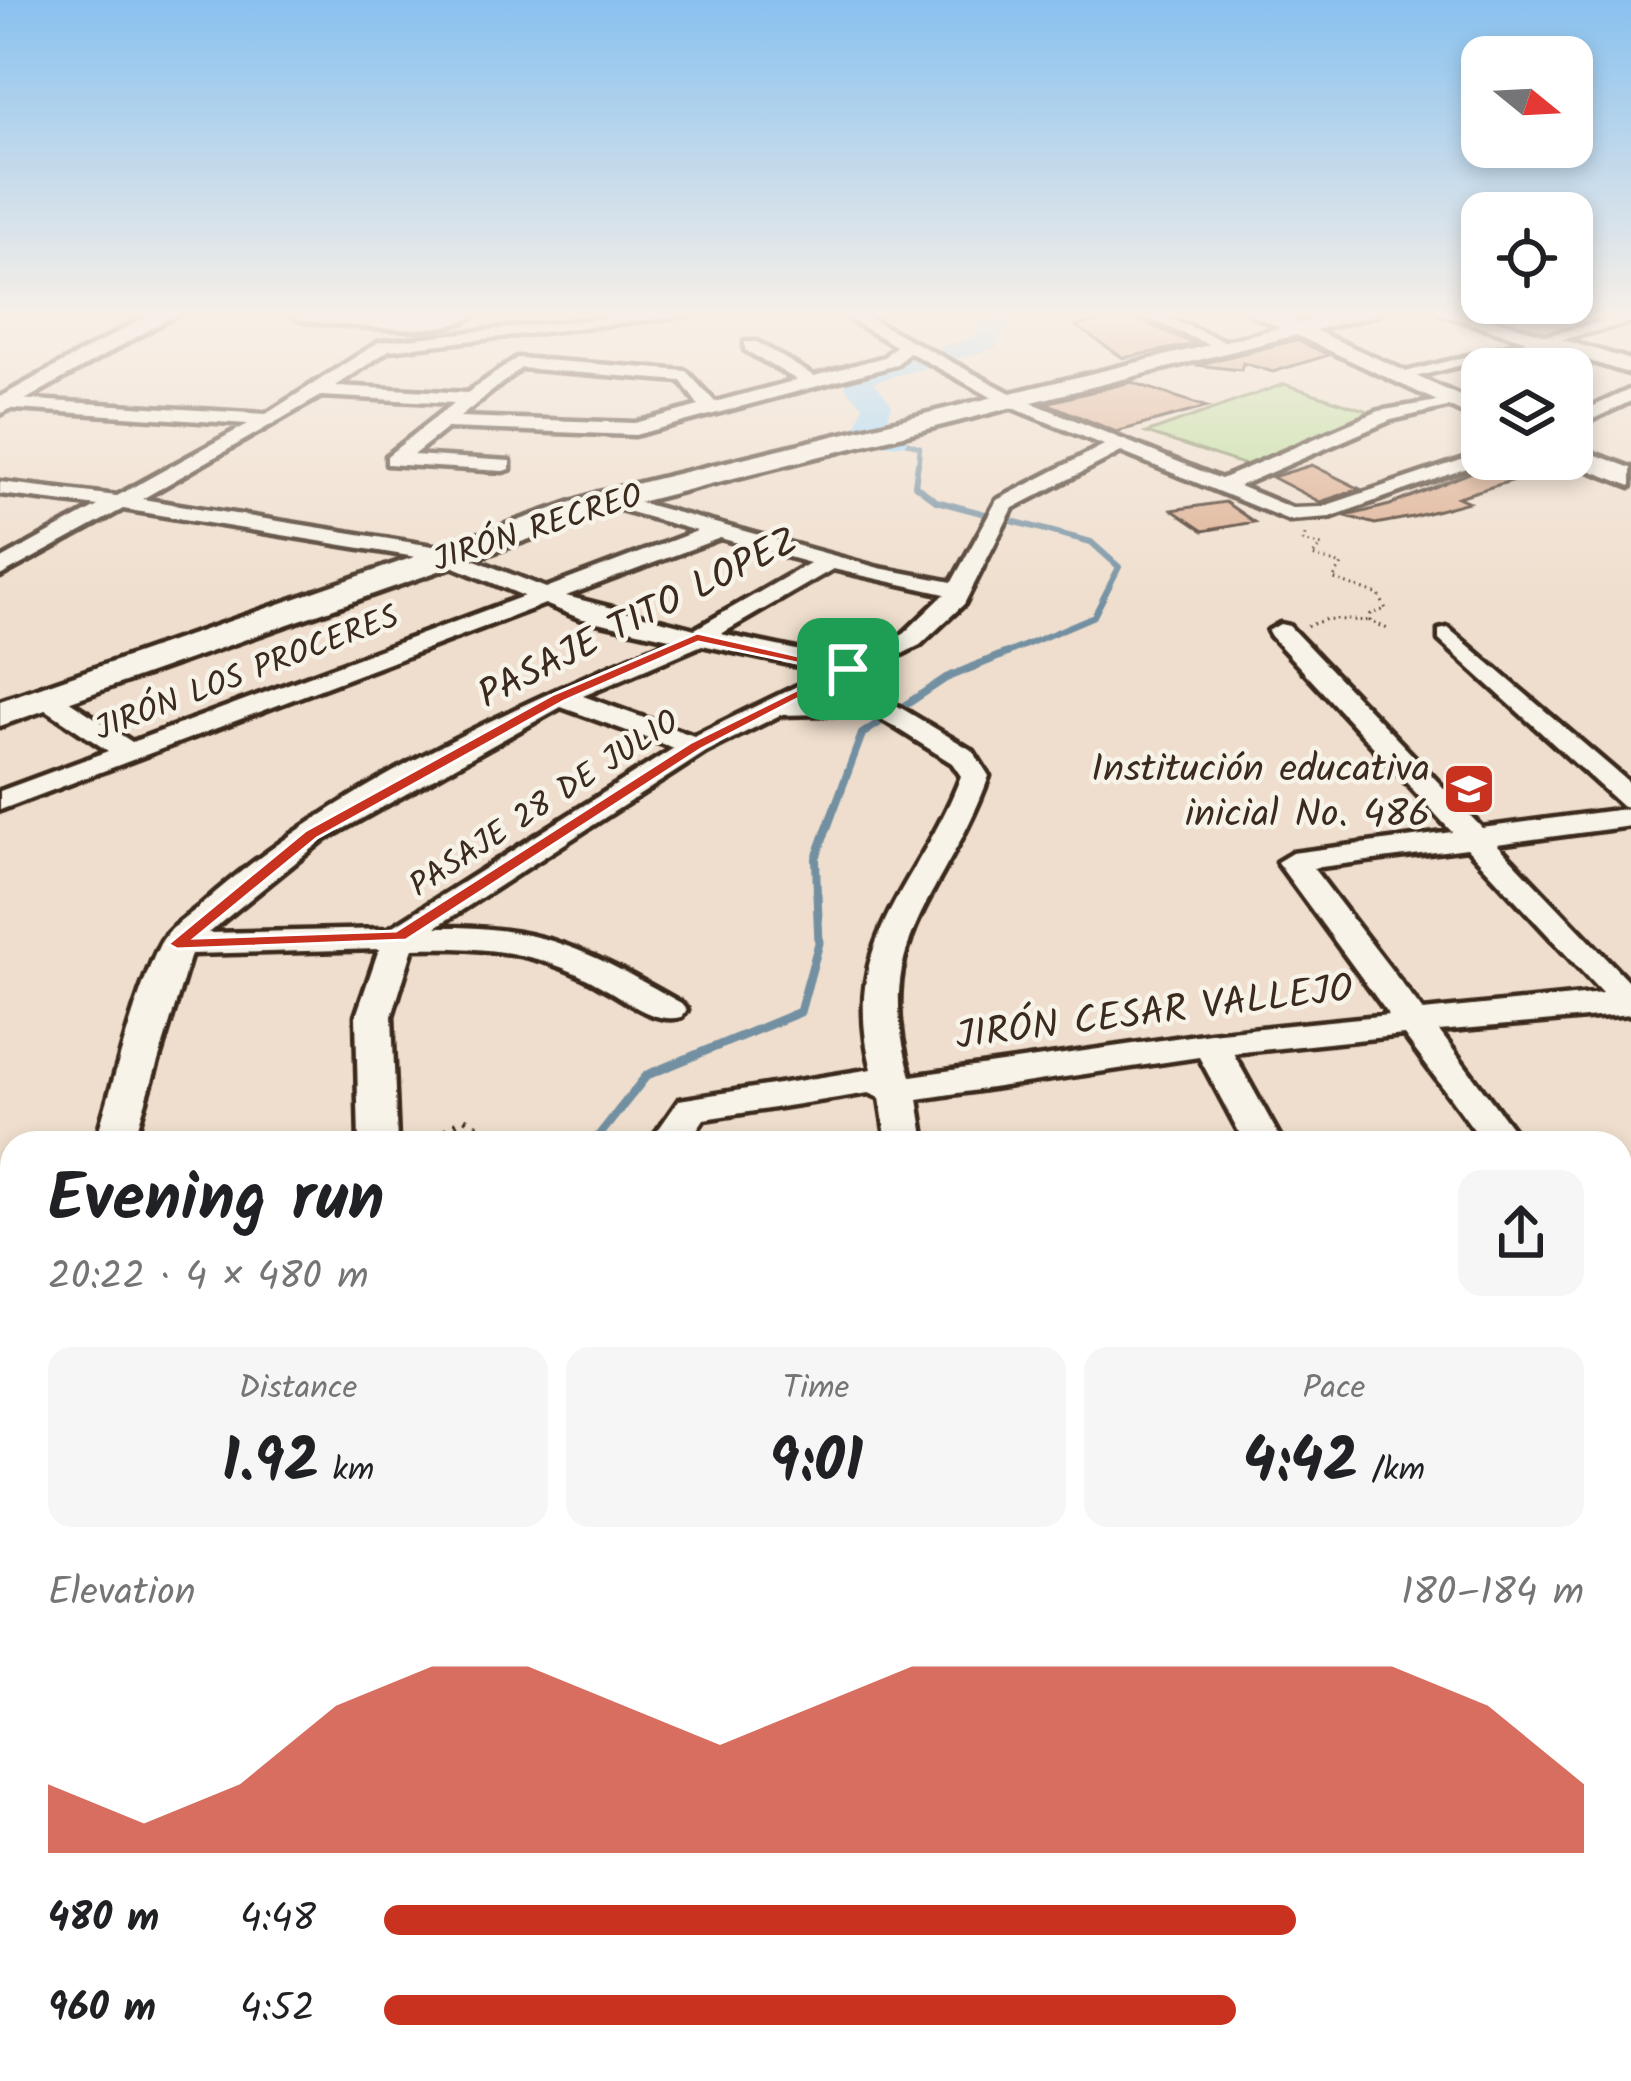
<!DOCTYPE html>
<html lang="en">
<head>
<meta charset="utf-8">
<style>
	body { margin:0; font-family:Kalam,sans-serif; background:#f6f6f6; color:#202124; height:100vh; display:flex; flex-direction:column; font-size:45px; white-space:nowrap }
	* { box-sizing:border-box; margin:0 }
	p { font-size:39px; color:#757577 }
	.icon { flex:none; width:66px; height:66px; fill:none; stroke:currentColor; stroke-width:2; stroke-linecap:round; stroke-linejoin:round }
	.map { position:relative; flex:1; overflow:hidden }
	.sheet { position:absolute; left:0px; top:1131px; width:1632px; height:951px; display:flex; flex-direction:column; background:#fff; border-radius:36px 36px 0 0; box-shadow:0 6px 18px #0003 }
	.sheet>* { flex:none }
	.needle { width:78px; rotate:108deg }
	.buttons { position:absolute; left:1461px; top:36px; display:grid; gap:24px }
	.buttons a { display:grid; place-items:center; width:132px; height:132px; border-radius:24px; background:#fff; box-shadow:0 6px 18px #0003; font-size:60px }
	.pin { position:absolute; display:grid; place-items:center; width:102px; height:102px; color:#fff; margin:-51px; border-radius:24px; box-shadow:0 6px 18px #0006 }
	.round { display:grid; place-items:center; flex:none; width:126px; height:126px; border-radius:24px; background:#f6f6f6 }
	.summary { display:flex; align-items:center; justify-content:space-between; height:204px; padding:0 48px }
	h1 { font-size:66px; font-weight:800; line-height:90px }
	.figures { display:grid; grid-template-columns:repeat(3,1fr); gap:18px; height:204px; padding:12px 48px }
	.figures div { display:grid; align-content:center; border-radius:24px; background:#f6f6f6; text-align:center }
	.figures b { font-size:60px; font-weight:800 }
	.figures small { font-size:33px; font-weight:400 }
	.figures p { font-size:33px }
	.chart { height:336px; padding:24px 48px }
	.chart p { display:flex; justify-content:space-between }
	.chart svg { width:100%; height:216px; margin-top:12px; fill:#c8321e; opacity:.7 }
	ul { padding:0 48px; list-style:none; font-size:39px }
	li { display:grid; grid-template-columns:192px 144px 1fr; align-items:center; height:90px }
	li i { height:30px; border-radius:15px; background:#c8321e }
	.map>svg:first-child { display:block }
	.green { fill:#b9dd97; stroke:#7a845a; stroke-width:3 }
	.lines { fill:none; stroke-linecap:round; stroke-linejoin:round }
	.stream-far4 { stroke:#7390a2; stroke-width:4.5 }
	.stream-far3 { stroke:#7390a2; stroke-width:6 }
	.stream-far2 { stroke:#7390a2; stroke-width:8 }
	.stream-far1 { stroke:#7390a2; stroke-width:9 }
	.stream { stroke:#7390a2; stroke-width:15 }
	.river { fill:#99d4fa; fill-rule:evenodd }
	.building { fill:#dcac8e; stroke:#3b2a1e; stroke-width:3 }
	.minor-casing { stroke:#3b2a1e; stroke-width:9 }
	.tertiary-casing { stroke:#3b2a1e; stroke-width:9 }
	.secondary-casing { stroke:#3b2a1e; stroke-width:9 }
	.path-far1 { stroke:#3b2a1e; stroke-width:3; stroke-dasharray:1.5 4.5; stroke-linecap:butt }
	.path { stroke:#3b2a1e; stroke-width:6; stroke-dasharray:3 9; stroke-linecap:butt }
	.minor { fill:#f7f3e8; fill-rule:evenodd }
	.tertiary { fill:#f7f3e8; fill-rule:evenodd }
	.secondary { fill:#f7f3e8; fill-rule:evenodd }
	.route { fill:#c8321e; stroke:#fff; stroke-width:3; fill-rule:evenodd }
	.labels { text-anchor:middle; stroke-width:9; stroke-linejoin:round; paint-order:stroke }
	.far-street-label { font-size:33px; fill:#3b2a1e; stroke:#f7f3e8 }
	.street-label { font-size:39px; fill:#3b2a1e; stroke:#f7f3e8 }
	.poi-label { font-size:39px; fill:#3b2a1e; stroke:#f7f3e8; text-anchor:end }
</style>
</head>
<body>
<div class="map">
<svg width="1631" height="2081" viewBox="0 0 1631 2081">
	<rect width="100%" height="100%" fill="#efdecd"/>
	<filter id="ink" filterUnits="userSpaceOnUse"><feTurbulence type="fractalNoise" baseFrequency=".00833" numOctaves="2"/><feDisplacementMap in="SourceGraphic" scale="24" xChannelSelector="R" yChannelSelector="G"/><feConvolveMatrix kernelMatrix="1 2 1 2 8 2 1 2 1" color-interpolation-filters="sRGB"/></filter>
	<g filter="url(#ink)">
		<path class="green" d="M1284,384l90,29 -128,52 -100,-32z"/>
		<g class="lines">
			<path class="stream-far4" d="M894,438l26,9 -2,19"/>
			<path class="stream-far3" d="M918,463l-3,22 21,16 155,41 28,25 -25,49 -94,40"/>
			<path class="stream-far2" d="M817,897l-1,-39 46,-124 84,-56 61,-25"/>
			<path class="stream-far1" d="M593,1143l54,-68 153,-63 19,-69 -2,-49"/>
			<path class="stream" d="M770,2070v11"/>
			<path class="river" d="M987,314h24l-15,34 -122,34 18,22 -5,18 22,16 -4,6c-17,5 -39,-4 -49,-18l7,-20 -18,-19 7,-16 124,-34z"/>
		</g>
		<path class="building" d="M1130,316l14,6 51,22 -72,14 -47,-32z
			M1296,340l33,15 -56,17 -30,-9 -2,7 -45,-5z
			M1131,382l76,25 -91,25 -70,-29z
			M1312,465l48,24 -40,13 -48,-25z
			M1479,469l32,12 -53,16 11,5 -56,15 -38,7 -29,-8 44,-11z
			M1225,502l29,20 -51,9 -31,-21z"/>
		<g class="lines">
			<g class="minor-casing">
				<path id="minor" d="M641,314h55l-307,36 -53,36 131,7 50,-35 169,13 29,31 82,-22 -52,-30v-8h12l57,34 70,-19 12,-11 -55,-32h20l159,84 201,81 158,-68 76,-13 9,5 -73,17 -152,66 53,22 29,-1 161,-54v6h10l-162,58 -41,3 -168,-68 -108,56 -49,96 -44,41 -110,55 76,-1 87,52 16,25c-42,119 -120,163 -78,300l299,-43 179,-18 -112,-153 15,-9 160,-21 -181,-196 -3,-5 12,-7 9,2 193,202 149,-20v18l-134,18 134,140v30l-192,17 84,112h-39l-80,-108 -171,18 50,90h-38l-46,-86 -281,42 7,44h-38l-7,-45 -11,-5 -165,26 -16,24h-39l30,-43 193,-31c-34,-129 46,-181 89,-293l-9,-13 -80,-50 -92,2 -74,37 -270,175c106,-2 155,25 245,76l6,7 -6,7c-27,7 -53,-16 -77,-29 -63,-37 -120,-42 -191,-40l-21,68 5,127h-38l-3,-127 23,-67 -188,5 -58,189h-38c19,-60 38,-144 65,-199 8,-15 27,-27 40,-38 131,-117 312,-199 474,-267l-95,-21 -34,-14 -545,206v-19l108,-40 -72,-48v-12h18l78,51 392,-146 -84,-35 -317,-52 -123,67v-16l98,-54 -98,-12v-12l117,14 131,-72 -248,-16v-10l266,16 113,-72zM909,352l99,54 96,39 -107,55 -45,82 -73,-14 -270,-74 -7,2v8l95,27 -151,57 -101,-40 -303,-49 179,-103 133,7 -67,53v8l116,7 7,-2v-8l-97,-6 34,-27 188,7 261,-70zM521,368l160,13 18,25 -64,17 -175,-6zM720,538l90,25 -115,66 -129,-33zM833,569l112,25 -43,41 -54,26 -127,-27zM702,645l124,27 -132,64 -111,-40zM561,707l113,41 -285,181 -181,4 114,-92zM1467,848l135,145 -179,18 -110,-143z
					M1137,314h23l80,34 -14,4z
					M1631,314v8l-232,59 -9,-5z
					M1631,389v12l-59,28v-13z
					M1448,628l183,156v24l-10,-3 -182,-165v-10z
					M1620,1285l11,3v43l-11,-3z
					M12,1291v32l-12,2v-32z
					M1631,1682v52l-11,2v-52z
					M352,2070h64l-2,11h-66z
					M1177,2070h77l5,11h-78z
					M1488,2070h65l5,11h-66z"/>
			</g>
			<g class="tertiary-casing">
				<path id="tertiary" d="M151,314h26l-177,100v-17z
					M1251,314h28l203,92v16z
					M1442,314h33l156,46v14z
					M1572,446l59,22v18l-68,-26 9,-1z"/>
			</g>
			<g class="secondary-casing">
				<path id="secondary" d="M291,314h185c-32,26 -132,10 -173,7z
					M1337,314h42l-759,193 -620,219v-25l598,-208z"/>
			</g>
			<path class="path-far1" d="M1305,535l-2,6 19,5 -10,10 30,9 -9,14 46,16 7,14 -15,5 -1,7 18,8
				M1307,626l20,-7 43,2"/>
			<path class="path" d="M424,1143l40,-25 15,9 -9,16"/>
			<use href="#minor" class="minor"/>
			<use href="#tertiary" class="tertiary"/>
			<use href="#secondary" class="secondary"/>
		</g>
	</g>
	<linearGradient id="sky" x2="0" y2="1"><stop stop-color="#88c1ef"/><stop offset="0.52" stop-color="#f8f0e8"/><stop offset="1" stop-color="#f8f0e8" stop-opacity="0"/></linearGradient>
	<rect width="1631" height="606" fill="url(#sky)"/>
	<path class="route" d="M697,633l158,36 -154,80 -295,191 -229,9 -9,-5 137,-113 249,-137zM698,642l137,29 -145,72 -294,188 -201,7 122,-100 247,-137z"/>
	<defs>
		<g id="school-square" transform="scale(2.7)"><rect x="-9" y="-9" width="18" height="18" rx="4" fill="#c8321e" stroke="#f7f3e8"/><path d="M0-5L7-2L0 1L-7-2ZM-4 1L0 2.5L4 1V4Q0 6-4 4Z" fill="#fff"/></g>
	</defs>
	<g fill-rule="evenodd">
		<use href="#school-square" x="1469" y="789"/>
	</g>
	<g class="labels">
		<g class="far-street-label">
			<text transform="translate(537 526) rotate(-18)" y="12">JIRÓN RECREO</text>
			<text transform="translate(246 671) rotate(-21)" y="12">JIRÓN LOS PROCERES</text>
			<text transform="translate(543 802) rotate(-33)" y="12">PASAJE 28 DE JULIO</text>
		</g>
		<g class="street-label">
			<text transform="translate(637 616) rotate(-27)" y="14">PASAJE TITO LOPEZ</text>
			<text transform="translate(1154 1010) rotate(-7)" y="14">JIRÓN CESAR VALLEJO</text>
		</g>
		<g class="poi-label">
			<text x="1430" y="781">Institución educativa<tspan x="1430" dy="45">inicial No. 486</tspan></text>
		</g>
	</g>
</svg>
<div class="buttons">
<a><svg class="needle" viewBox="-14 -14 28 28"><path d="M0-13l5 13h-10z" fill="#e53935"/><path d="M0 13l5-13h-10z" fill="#757577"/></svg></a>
<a><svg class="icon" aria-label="locate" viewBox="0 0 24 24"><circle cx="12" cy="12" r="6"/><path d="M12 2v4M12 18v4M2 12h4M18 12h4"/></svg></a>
<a><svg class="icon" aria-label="layers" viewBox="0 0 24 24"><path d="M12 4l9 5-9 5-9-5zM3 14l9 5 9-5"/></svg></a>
</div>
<div class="pin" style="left:848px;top:669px;background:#1e9e55"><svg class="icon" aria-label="arrive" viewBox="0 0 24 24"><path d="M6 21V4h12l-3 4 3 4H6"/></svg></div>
<section class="sheet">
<div class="summary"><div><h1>Evening run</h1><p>20:22 · 4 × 480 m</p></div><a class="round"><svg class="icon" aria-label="share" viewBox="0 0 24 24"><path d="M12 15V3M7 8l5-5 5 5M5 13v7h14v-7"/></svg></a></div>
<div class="figures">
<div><p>Distance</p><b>1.92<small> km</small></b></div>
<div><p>Time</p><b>9:01</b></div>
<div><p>Pace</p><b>4:42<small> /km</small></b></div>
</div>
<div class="chart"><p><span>Elevation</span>180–184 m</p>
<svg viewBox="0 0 160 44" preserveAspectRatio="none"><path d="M0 44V30L10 38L20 30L30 14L40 6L50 6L60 14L70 22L80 14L90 6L100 6L110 6L120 6L130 6L140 6L150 14L160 30V44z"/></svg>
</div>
<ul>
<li><b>480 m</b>4:48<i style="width:76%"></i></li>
<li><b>960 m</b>4:52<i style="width:71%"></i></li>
</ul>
</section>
</div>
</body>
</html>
